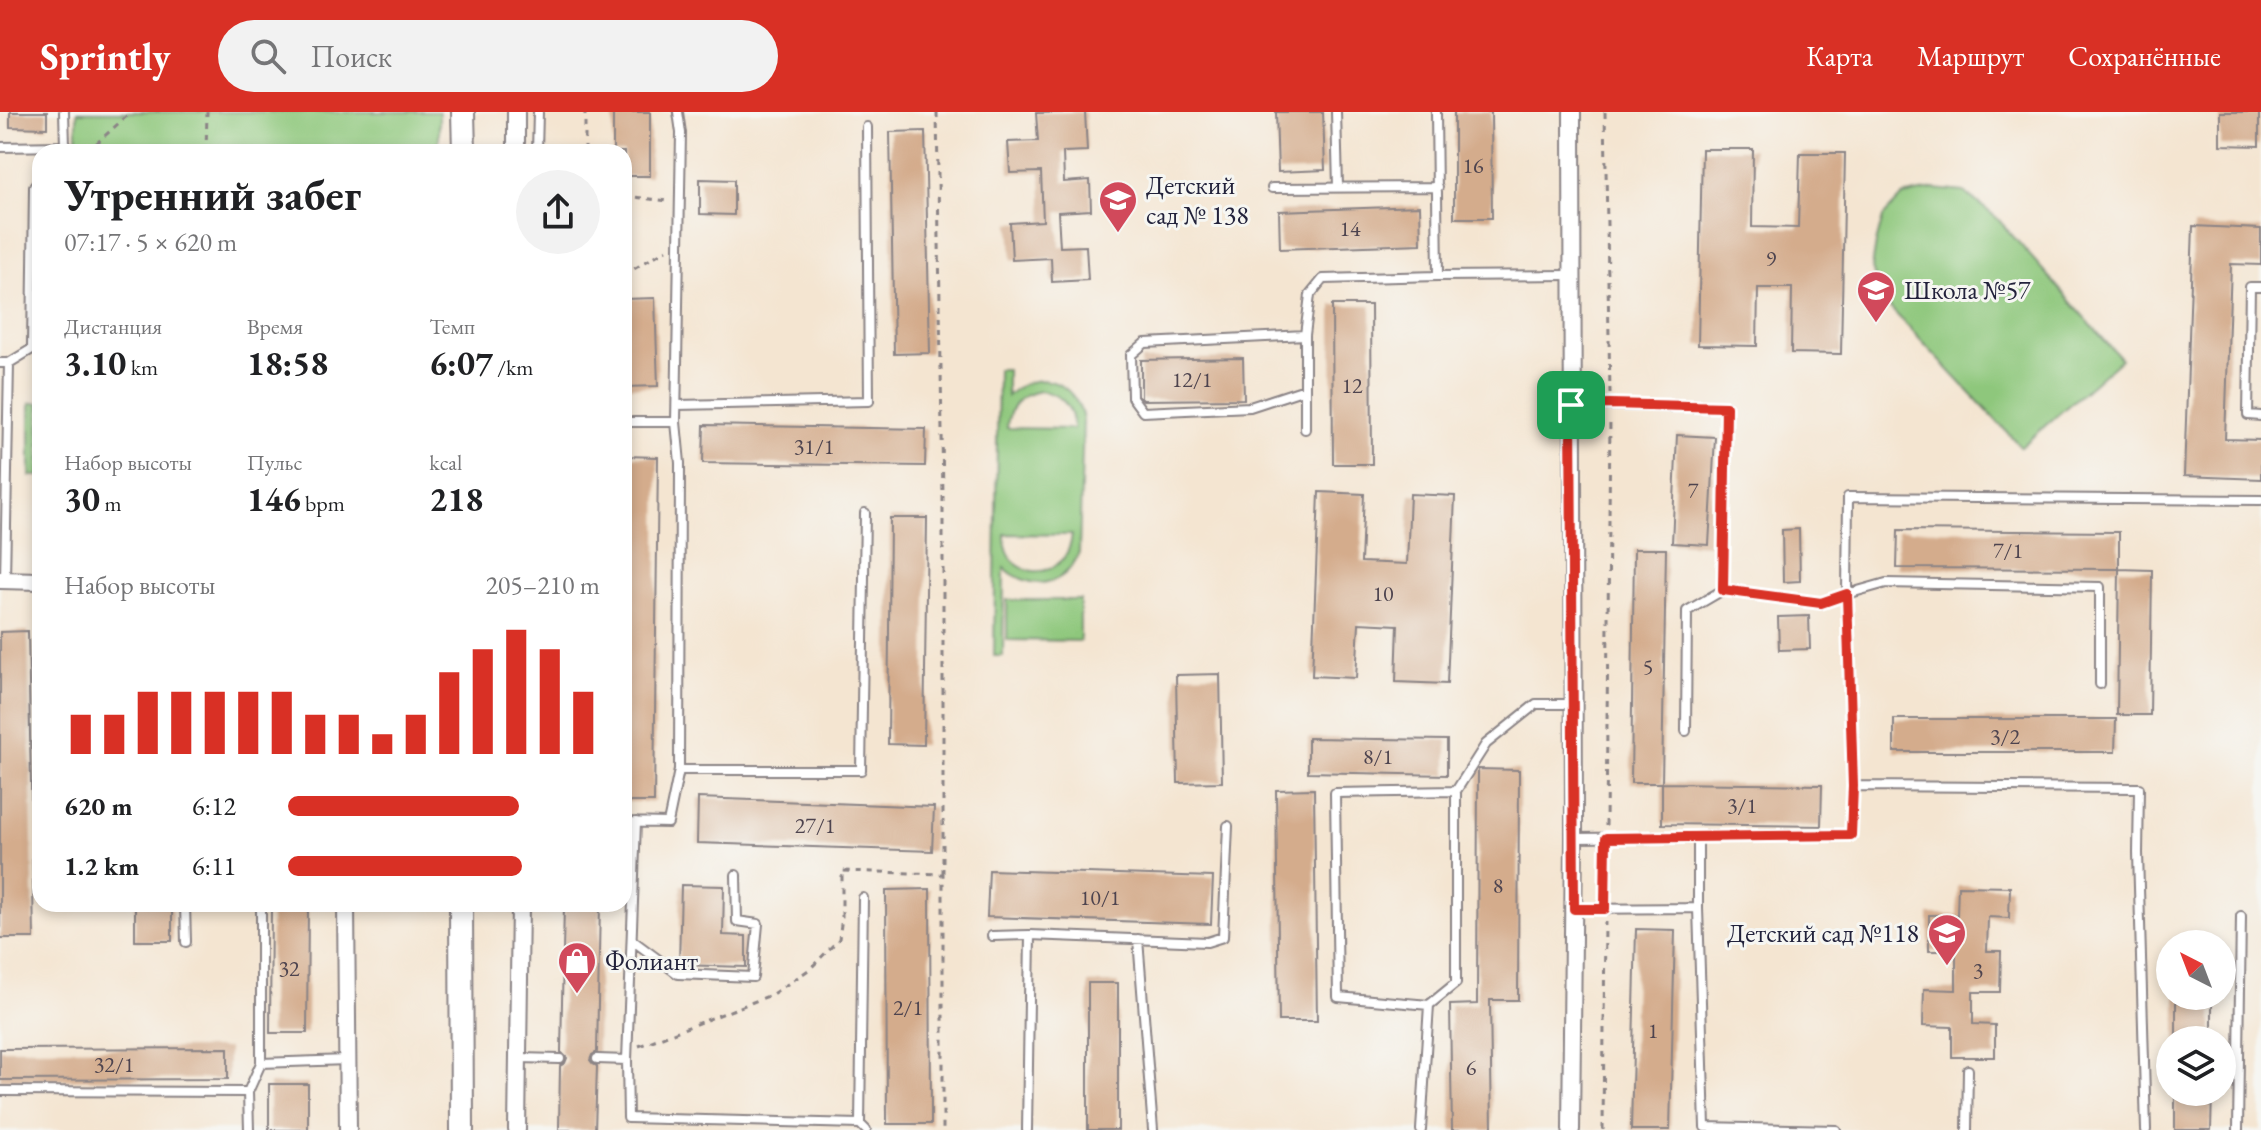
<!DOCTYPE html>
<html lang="ru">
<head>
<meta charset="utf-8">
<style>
	body { margin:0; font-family:"EB Garamond",serif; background:#f2f2f2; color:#202124; height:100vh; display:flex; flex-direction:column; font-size:30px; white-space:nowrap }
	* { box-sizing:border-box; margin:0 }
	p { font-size:26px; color:#757577 }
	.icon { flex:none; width:44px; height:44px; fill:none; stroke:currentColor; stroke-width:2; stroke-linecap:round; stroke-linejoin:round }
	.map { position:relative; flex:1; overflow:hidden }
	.details { position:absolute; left:32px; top:32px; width:600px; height:768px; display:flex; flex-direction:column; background:#fff; border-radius:24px; box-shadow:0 4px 12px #0003 }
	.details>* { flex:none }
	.needle { width:52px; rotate:318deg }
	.controls { position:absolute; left:2156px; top:818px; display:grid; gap:16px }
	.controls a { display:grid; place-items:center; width:80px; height:80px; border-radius:50%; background:#fff; box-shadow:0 4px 12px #0003; font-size:40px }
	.pin { position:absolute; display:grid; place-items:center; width:68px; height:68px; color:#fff; margin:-34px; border-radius:16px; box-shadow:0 4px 12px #0006 }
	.round { display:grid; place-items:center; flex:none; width:84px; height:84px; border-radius:42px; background:#f2f2f2 }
	.overview { display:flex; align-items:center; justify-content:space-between; height:136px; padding:0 32px }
	h1 { font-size:44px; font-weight:700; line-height:60px }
	.stats { display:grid; grid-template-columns:repeat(3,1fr); gap:12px; height:136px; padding:8px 32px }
	.stats div { display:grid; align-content:center }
	.stats b { font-size:34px; font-weight:700 }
	.stats small { font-size:22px; font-weight:400 }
	.stats p { font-size:22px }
	.chart { height:224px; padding:16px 32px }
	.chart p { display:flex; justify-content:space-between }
	.chart svg { width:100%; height:144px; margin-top:8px; stroke:#d93025; stroke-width:6 }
	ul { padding:0 32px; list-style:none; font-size:26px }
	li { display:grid; grid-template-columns:128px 96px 1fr; align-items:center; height:60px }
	li i { height:20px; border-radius:10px; background:#d93025 }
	header { display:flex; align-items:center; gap:48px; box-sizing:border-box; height:112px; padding:0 40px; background:#d93025; color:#fff }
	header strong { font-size:38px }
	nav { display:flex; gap:44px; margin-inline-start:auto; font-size:28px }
	.search { width:560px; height:72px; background:#f2f2f2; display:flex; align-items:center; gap:20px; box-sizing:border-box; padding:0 28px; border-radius:44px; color:#757577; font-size:30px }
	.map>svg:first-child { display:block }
	.green { fill:#8ec77b; stroke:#58745b; stroke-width:2; fill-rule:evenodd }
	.building { fill:#d4ac8c }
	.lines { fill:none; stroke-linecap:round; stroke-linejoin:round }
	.lane-casing { stroke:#8b8486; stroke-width:12 }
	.street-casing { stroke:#8b8486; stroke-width:20 }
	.secondary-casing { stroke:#8b8486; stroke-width:26 }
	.path { stroke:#8b8486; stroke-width:3; stroke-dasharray:6 6; stroke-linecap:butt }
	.lane { stroke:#fff; stroke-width:8 }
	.street { stroke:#fff; stroke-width:16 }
	.secondary { stroke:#fff; stroke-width:22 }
	.route-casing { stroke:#fff; stroke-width:16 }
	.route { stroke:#d93025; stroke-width:10 }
	.labels { text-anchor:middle; stroke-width:6; stroke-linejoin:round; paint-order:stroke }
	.number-label { font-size:22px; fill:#4e444f }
	.poi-label { font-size:26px; fill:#22223b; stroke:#f6f6f2; text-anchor:start }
</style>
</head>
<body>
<header>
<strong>Sprintly</strong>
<div class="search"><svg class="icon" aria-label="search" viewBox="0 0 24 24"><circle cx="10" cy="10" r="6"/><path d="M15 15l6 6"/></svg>Поиск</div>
<nav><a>Карта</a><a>Маршрут</a><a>Сохранённые</a></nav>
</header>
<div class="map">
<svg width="2261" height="1018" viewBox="0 0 2261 1018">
	<rect width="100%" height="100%" fill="#f6f6f2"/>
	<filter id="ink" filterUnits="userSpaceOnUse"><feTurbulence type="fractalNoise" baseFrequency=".0125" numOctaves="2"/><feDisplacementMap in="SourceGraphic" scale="16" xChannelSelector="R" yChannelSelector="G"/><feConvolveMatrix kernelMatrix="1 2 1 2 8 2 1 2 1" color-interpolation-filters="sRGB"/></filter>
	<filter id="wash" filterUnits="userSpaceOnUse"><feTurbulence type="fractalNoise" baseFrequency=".006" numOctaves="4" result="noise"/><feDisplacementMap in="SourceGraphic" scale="32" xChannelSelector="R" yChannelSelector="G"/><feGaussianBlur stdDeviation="1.8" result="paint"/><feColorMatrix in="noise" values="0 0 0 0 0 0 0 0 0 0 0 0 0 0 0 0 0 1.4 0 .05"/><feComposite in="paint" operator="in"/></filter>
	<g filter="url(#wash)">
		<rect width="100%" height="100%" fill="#f4e5d1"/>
		<path class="green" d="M77,0h362v40h-362z
			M1934,77l30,3 33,26 124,141 -100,88 -140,-149 -9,-30 4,-25 7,-26 20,-21z
			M998,257h9v27c29,-29 69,-16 76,24l-4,133c-15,35 -47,38 -75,15l-1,88h-9zM1041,279c21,3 33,17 32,38l-66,-1c1,-21 12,-34 34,-37zM1005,422l66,1h1c-5,50 -69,47 -67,-1z
			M30,291h10v73h-10z
			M1007,488h73v41l-73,-1z"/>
		<g id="blocks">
			<path class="building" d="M10,0h37v16l-37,-1z
				M613,0h37v64h-26v-24h-11z
				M1085,0l2,39 -24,1 1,30 26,-2 1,30 -33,2 2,35 26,-1 2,34 -36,2 -1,-24 -39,2 -2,-37 33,-2 -2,-49 -31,1 -2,-31 30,-1 -2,-28z
				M1276,0h47l2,58 -47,2z
				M1454,0h37l1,106h-38z
				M2220,0h39v34l-39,-1z
				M925,19l5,222 -36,1 -4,-222z
				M1702,37h51l-1,78 46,1 2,-75h45l-4,201 -50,-1 1,-65h-34l-1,58 -59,-1z
				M700,67l34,1v35l-34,-1z
				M1420,94l1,38 -141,5 -1,-38z
				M2193,114l68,3v36l-30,-1 -6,175 36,1v39l-77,-3z
				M655,186l3,88 -34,1v-88z
				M1332,193h39l1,159h-39z
				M1243,246l1,41 -101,1 -2,-2v-38z
				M704,313l222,4 -1,37 -222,-3z
				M1677,323l38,2 -6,108 -37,-2z
				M625,344l33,1 -4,345h-30z
				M1319,380l45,2 -3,68 46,2 3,-70 45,2 -8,188 -51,-2 2,-57 -39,-2 -3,55 -44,-2z
				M890,406h37l-3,227 -36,-1z
				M1799,417l1,52 -17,1 -1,-52z
				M1898,418l221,2v37l-222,-1z
				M1634,437h32l-4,234h-31z
				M2119,457l33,1 -2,145h-33z
				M1809,504l1,33 -31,1 -1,-33z
				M28,519l6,307h-34v-306z
				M1220,562l2,108 -44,1 -2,-108z
				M1894,607h222l-1,33h-221z
				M1308,626l139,2v35l-139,-3z
				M1478,657l41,1 -1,230h-28l2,130h-40l-2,-125 27,-1z
				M1662,671l160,2 -1,41 -159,-2z
				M1314,677l3,232h-38l-3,-231z
				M698,686l236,9 -2,44 -235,-8z
				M989,758l224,7 -2,47 -224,-7z
				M681,773l43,1 -1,49 23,1v31l-67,-2z
				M1958,774l52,1 -1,31 -21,-1 -1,34h14l-1,41h-27v32l22,1v32h-43v-30l-29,-1 1,-37 32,1v-39h-27v-36h28z
				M930,777l1,235h-44l-1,-234z
				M135,792h37v37h-37z
				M271,792h37l-1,129h-37z
				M564,792h36l-3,148 -5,3 -2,5 3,4 4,2 -2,64h-36l1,-64 5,-3 2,-5 -6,-6z
				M1636,817l39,1 -5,200h-39z
				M1088,871h30v147h-30z
				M2176,884h36v44h-36z
				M228,936v31l-228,1v-31z
				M269,972h39v46h-39z
				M2175,980h37l-1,38h-36z"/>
		</g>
	</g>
	<g filter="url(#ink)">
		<use href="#blocks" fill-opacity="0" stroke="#8b8486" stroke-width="2"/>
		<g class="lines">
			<g class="lane-casing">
				<path id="lane" d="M1336,0l2,75
					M1436,0l2,164
					M0,35l65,-1 -1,-34
					M537,40l1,-40
					M1272,76l166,-1
					M2261,175h-11l-2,128 13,1
					M1305,223l5,-40 13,-16 115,-3 134,-1
					M0,251h9l23,-14 2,-162 6,-8
					M1305,277l-55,18 -107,5 -11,-15 -1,-42 14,-12 160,-8v94
					M677,293l192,-4 -2,-274
					M1571,293l155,2 -3,183 98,13 26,-9 1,-97 413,3
					M624,310h52l5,-289 -3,-21
					M676,310l4,41 -1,307
					M5,468l4,-217
					M2100,572v-97l-214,-4 -39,11 6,192 286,2 -1,65 8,277
					M1686,619l1,-120 36,-21
					M624,710l44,1 11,-53h182l4,-257
					M636,710l-9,238 1,58 232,6 6,6
					M1698,725v71
					M1575,726l276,-3 2,-49
					M185,792l1,38
					M1574,797l124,-1 7,219 131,3
					M992,824l38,-1
					M1138,827l15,191
					M632,828l46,34 75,3 5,-53 -21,-3 -1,-46
					M1429,893l27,-22v-192
					M519,946l41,1
					M597,947l30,1
					M261,951v-159
					M0,979l248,1
					M860,1012l3,-226
					M249,1018l-1,-38 13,-29 86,-3
					M1027,1018l3,-195 177,7 16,-5 5,-111
					M1421,1018l8,-125 -91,-8 -3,-204 121,-2 30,-47 50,-40h37
					M1967,1018l1,-60
					M2238,1018l3,-214"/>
			</g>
			<g class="street-casing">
				<path id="street" d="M516,40v-40
					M0,468l40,1
					M346,792l2,226
					M517,1018l3,-226
					M1571,1018l3,-292 -2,-726"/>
			</g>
			<g class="secondary-casing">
				<path id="secondary" d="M463,0l1,40
					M461,792l1,226"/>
			</g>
			<path class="path" d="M937,0l6,385v377
				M1605,0l5,282
				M87,40l44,-40
				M206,40l1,-40
				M585,40v-40
				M624,84l44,5
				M624,163l43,-26
				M1606,714l4,-408
				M1605,786l1,-48
				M639,934l132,-51 39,-26 29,-30 3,-22v-46l101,3v256
				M1603,1018l2,-208"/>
			<use href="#lane" class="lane"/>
			<use href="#street" class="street"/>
			<use href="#secondary" class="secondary"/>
		</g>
	</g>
	<g class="lines" filter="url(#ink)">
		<g class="route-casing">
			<path id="route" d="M1610,292l116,3 -3,183 98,13 26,-9 6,192 -2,49 -245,3 -1,71h-31l-3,-504z"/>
		</g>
		<use href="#route" class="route"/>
	</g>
	<defs>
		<g id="school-pin" transform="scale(2)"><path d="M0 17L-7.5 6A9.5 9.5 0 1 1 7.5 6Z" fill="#d1495b" stroke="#f6f6f2"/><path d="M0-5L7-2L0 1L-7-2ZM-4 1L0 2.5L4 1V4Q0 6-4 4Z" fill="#fff"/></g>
		<g id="shop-pin" transform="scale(2)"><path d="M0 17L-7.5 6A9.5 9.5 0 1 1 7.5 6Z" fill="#d1495b" stroke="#f6f6f2"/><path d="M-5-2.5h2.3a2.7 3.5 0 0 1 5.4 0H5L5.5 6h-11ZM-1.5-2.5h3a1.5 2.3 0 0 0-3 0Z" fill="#fff"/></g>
	</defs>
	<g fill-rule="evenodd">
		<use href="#school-pin" x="1118" y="88"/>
		<use href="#school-pin" x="1876" y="178"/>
		<use href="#school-pin" x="1947" y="821"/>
		<use href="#shop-pin" x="577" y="849"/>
	</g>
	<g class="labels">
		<g class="number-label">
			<text x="1473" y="61">16</text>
			<text x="1350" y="124">14</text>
			<text x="1771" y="154">9</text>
			<text x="1192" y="275">12/1</text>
			<text x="1352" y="281">12</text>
			<text x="814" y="342">31/1</text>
			<text x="1693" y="386">7</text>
			<text x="2008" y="446">7/1</text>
			<text x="1383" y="489">10</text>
			<text x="1648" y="562">5</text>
			<text x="2005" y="632">3/2</text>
			<text x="1378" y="652">8/1</text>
			<text x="1742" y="701">3/1</text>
			<text x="815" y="721">27/1</text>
			<text x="1498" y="781">8</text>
			<text x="1100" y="793">10/1</text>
			<text x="289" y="864">32</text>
			<text x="1978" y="866">3</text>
			<text x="908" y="903">2/1</text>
			<text x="1653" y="926">1</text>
			<text x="114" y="960">32/1</text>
			<text x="1471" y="963">6</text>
		</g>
		<g class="poi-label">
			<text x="1146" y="82">Детский<tspan x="1146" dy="30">сад № 138</tspan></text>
			<text x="1904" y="187">Школа №57</text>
			<text x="1919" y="830" text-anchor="end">Детский сад №118</text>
			<text x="605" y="858">Фолиант</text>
		</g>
	</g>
</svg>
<div class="controls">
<a><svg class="needle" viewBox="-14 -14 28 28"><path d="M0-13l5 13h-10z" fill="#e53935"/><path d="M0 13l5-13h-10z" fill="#757577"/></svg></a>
<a><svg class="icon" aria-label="layers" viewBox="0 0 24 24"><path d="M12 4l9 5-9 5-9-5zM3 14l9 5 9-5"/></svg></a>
</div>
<div class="pin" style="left:1571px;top:293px;background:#1e9e55"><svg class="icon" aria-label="arrive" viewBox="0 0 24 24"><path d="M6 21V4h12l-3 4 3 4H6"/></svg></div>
<section class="details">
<div class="overview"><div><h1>Утренний забег</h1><p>07:17 · 5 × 620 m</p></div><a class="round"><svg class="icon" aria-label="share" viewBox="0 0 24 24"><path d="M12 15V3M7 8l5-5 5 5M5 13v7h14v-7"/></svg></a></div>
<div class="stats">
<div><p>Дистанция</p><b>3.10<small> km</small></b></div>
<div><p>Время</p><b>18:58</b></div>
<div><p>Темп</p><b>6:07<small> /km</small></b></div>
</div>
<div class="stats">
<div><p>Набор высоты</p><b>30<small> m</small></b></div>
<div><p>Пульс</p><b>146<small> bpm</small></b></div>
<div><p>kcal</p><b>218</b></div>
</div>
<div class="chart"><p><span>Набор высоты</span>205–210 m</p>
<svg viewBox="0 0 160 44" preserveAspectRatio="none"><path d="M5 44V32M15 44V32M25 44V25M35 44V25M45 44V25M55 44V25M65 44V25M75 44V32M85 44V32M95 44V38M105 44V32M115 44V19M125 44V12M135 44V6M145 44V12M155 44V25"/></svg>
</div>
<ul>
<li><b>620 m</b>6:12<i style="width:74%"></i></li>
<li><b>1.2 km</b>6:11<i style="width:75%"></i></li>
</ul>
</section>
</div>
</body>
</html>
